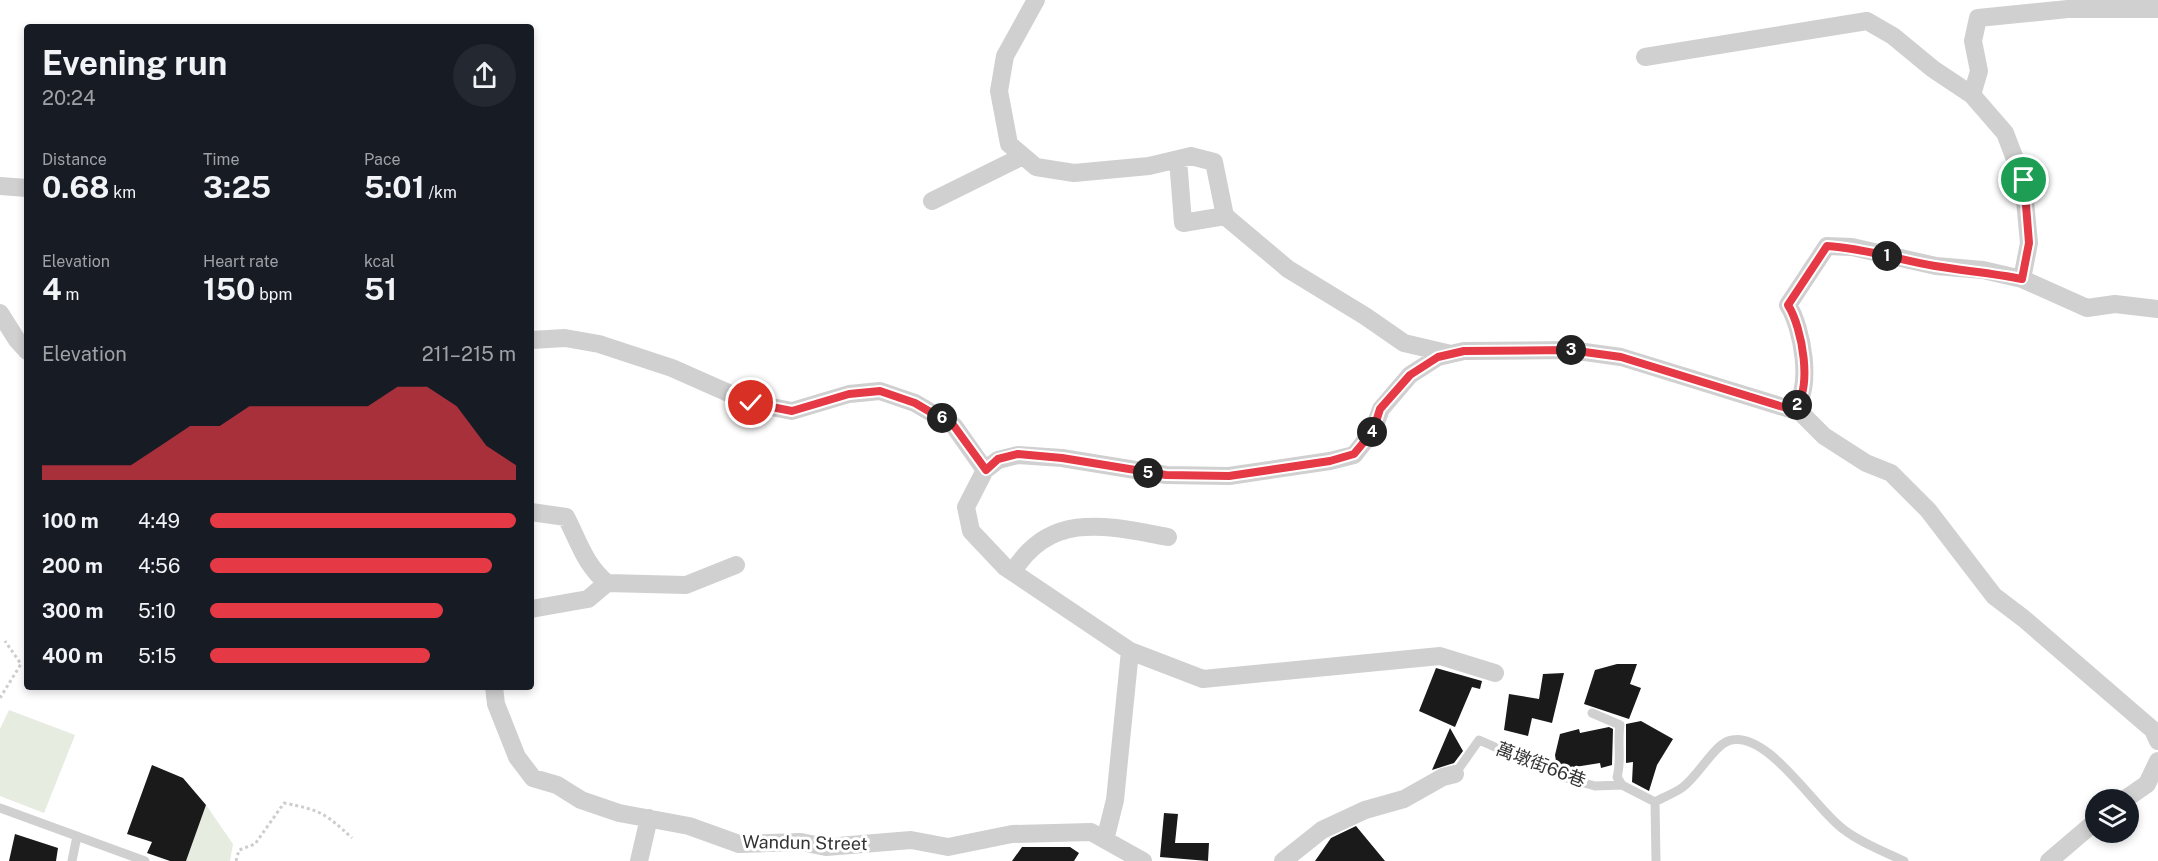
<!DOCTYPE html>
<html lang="en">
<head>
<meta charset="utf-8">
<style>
	body { margin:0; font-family:"Public Sans","Noto Sans TC",sans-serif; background:#242831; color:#f1f3f6; height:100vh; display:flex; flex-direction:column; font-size:22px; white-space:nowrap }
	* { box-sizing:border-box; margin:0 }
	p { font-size:20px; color:#9ea1a6 }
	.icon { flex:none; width:33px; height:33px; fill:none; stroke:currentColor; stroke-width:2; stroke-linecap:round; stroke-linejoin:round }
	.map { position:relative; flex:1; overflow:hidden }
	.panel { position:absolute; left:24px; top:24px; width:510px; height:666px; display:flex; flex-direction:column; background:#171b24; border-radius:6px; box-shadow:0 3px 9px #0003 }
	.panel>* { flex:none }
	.tools { position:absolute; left:2085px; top:789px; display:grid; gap:12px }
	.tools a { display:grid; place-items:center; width:54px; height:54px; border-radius:50%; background:#171b24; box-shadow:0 3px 9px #0003; font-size:30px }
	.pin { position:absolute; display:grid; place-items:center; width:51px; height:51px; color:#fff; margin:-26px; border:3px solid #fff; border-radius:50%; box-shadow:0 2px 6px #0007 }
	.km { position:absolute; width:30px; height:30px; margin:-15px; border-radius:50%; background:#222; color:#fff; font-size:16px; line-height:30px; text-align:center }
	.round { display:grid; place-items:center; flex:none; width:63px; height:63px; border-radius:32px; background:#242831 }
	.head { display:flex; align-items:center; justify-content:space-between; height:102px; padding:0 18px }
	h1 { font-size:33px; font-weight:700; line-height:45px }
	.figures { display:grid; grid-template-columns:repeat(3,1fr); gap:9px; height:102px; padding:6px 18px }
	.figures div { display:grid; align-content:center }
	.figures b { font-size:30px; font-weight:700 }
	.figures small { font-size:16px; font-weight:400 }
	.figures p { font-size:16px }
	.chart { height:168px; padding:12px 18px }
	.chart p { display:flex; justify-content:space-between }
	.chart svg { width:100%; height:108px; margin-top:6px; fill:#e63946; opacity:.7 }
	ul { padding:0 18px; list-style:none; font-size:20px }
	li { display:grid; grid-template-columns:96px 72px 1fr; align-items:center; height:45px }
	li i { height:15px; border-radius:8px; background:#e63946 }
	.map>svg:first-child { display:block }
	.green { fill:#e6ecdf }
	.building { fill:#1a1a1a }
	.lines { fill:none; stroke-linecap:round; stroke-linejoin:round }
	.path { stroke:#cdcdcd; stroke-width:3; stroke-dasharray:3 3; stroke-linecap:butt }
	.lane { stroke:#d0d0d0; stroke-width:9 }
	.street { stroke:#d0d0d0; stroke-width:18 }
	.route-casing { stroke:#fff; stroke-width:12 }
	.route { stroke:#e63946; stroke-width:8 }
	.labels { text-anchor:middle; stroke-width:6; stroke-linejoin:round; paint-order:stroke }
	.street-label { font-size:18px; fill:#333; stroke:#fff }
</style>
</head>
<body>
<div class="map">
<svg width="2158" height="861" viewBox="0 0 2158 861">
	<rect width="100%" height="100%" fill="#fff"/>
	<path class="green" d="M9,710l66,25 -31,78 -44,-17v-67z
		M206,805l27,39 -3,17h-44z"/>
	<path class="building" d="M1617,664h20l-7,20 11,4 -12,31 -45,-15 11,-34z
		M1436,668l46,13 -2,8 -8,-2 -17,40 -36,-16z
		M1564,673l-12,50 -20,-5 -4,18 -24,-6 5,-36 30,5 4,-25z
		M1641,721l32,18 -16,26 -8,26 -17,-9 1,-20 -7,1v-39z
		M1609,727l4,2 -1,36 -11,3 -1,-5 -38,6 -5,-2 -2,-12 5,-21 19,-5 1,4z
		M1450,728l13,23 -9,12 -22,7z
		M152,765l31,13 23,27 -20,56h-16l-23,-8 5,-11 -25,-8z
		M1164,813l14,1 -3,29h34l-1,18 -48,-4z
		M1356,826l29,35h-70l16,-23z
		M15,834l43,14 -2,13h-47z
		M1022,847h48l9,6 -5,8h-62z"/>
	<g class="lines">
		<path class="path" d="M0,698l21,-34 -16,-23
			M236,861l3,-11 16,-6 29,-41c36,7 41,10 68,35"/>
		<path class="lane" d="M1592,713l28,12c-3,18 2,36 -3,52l5,8
			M1455,774l24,-34 84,37 32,9 27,-1 33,17 1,59
			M1655,802c9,-5 20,-9 28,-15 15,-11 30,-40 45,-46 38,-14 87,68 115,88 18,14 40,22 61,32
			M0,808l145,53
			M72,861l5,-25"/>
		<path class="street" d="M1036,0l-31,56 -6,35 10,53 27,23 38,6 75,-7 42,-10 23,6 11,54 63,53 77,47 39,27 47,11
			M1645,57l222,-36 26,15 40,33 39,26 33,38 18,47 6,63 -7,36
			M1972,95l7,-24 -6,-30 5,-23 90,-9h90
			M1178,159l5,64 42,-7
			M0,186l27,2
			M932,201l91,-45
			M0,313l17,27 10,11
			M531,340l34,-2 34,6 73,24 79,35 41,8 57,-17 31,-3 35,12 39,23 31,44
			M1799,411l25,25 42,27 25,10 37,37 66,86 29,22 130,112 5,11
			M531,512l35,5c13,25 19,48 41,66l-19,16 -57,10
			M1013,572c37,-62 96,-46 155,-35
			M607,583l79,2 50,-20
			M1130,651l73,28 237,-23 55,17
			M494,687l2,17 21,53 16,21 24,7 24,15 38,13 70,13 50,18 62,-2 25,5 85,-7 37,7 64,-13 79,-2 52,29
			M2124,800l23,-16 11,-23
			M1105,840l10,-40 15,-149 -125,-84 -34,-36 -5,-24 19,-37 13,-10 20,-5 44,3 104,17 63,1 101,-15 24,-6 19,-24 8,-22 29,-34 28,-18 26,-6 106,-1 51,7 172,53c21,-21 9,-83 -5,-105l39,-59 25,1 84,19 47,4 39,9 65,29 28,-4 43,5
			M639,861l10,-43
			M1283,861l39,-31 43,-20 39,-11 39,-22 12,-3
			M2049,861l47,-40"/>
	</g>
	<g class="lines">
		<g class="route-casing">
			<path id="route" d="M751,403l41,8 57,-17 31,-3 35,12 39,23 32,44 12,-11 20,-5 44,4 104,17 63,1 101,-15 24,-7 19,-23 7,-22 30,-34 28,-18 26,-6 106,-1 51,7 172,53c21,-20 9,-83 -5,-105l39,-59c37,2 72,14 108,20 30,5 58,7 87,13l7,-36 -5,-63"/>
		</g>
		<use href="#route" class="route"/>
	</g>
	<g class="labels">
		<g class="street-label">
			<text transform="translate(1541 765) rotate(21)" y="6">萬墩街66巷</text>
			<text transform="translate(805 843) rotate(1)" y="6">Wandun Street</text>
		</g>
	</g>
</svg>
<div class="tools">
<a><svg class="icon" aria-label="layers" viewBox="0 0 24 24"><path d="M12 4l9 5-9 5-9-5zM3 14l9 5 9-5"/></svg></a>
</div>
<div class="pin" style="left:2024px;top:180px;background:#1e9e55"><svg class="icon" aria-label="arrive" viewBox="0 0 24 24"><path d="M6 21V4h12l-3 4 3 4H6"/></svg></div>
<div class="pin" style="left:751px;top:403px;background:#d93025"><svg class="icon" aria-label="check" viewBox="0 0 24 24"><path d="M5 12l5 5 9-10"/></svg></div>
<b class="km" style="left:1887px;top:256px">1</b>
<b class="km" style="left:1797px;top:405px">2</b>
<b class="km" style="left:1571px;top:350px">3</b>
<b class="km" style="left:1372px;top:432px">4</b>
<b class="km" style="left:1148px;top:473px">5</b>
<b class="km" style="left:942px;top:418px">6</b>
<section class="panel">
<div class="head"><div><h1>Evening run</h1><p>20:24</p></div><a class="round"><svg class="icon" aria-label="share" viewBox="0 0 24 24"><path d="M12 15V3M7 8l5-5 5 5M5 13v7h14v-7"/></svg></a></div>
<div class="figures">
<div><p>Distance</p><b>0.68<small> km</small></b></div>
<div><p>Time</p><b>3:25</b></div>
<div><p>Pace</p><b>5:01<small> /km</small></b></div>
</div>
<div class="figures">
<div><p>Elevation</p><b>4<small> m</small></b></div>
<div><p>Heart rate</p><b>150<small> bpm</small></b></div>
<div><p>kcal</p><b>51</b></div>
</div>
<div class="chart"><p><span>Elevation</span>211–215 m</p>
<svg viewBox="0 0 160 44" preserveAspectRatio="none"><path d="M0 44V38L10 38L20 38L30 38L40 30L50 22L60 22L70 14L80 14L90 14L100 14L110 14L120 6L130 6L140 14L150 30L160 38V44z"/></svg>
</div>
<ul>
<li><b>100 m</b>4:49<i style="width:100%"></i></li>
<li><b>200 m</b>4:56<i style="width:92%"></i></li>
<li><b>300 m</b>5:10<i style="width:76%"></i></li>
<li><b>400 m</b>5:15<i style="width:72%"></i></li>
</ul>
</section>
</div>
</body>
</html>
